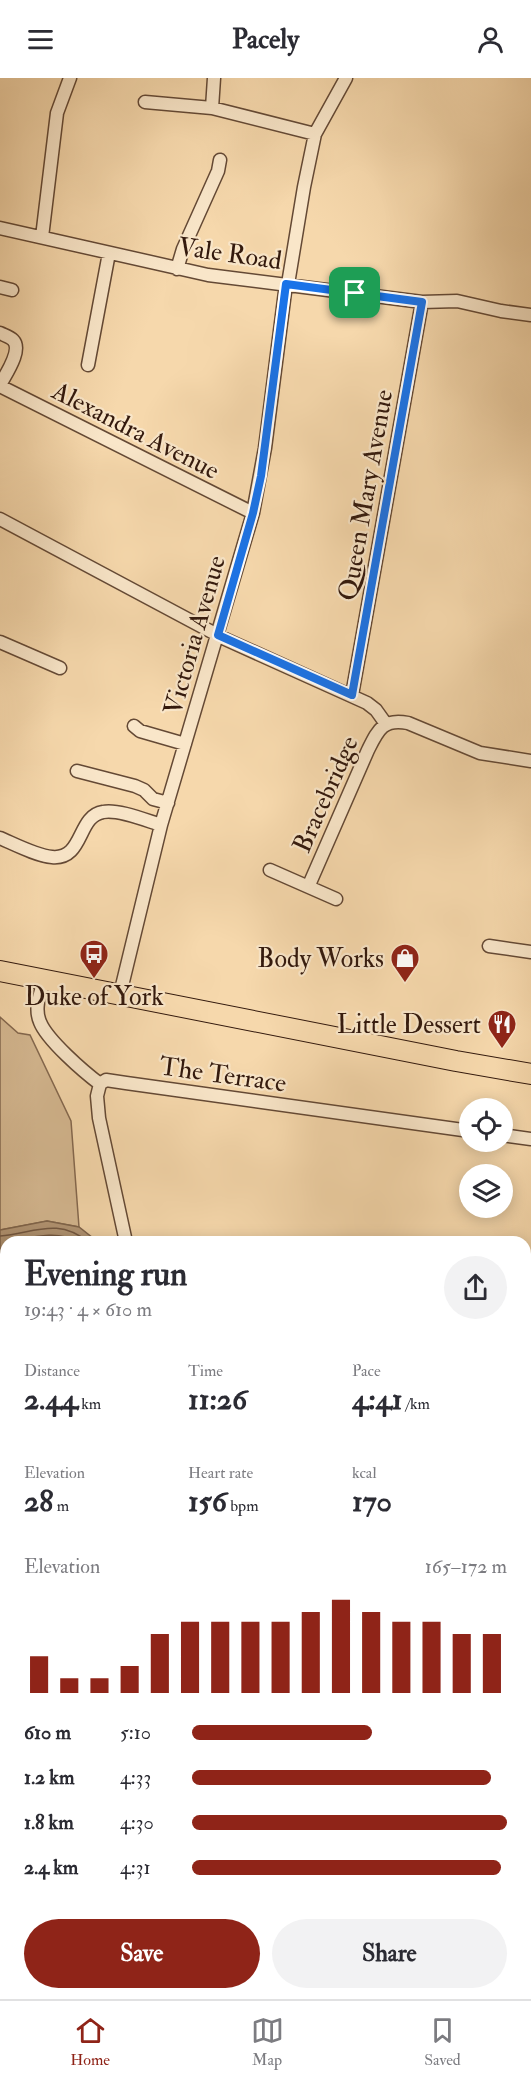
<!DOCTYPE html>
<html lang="en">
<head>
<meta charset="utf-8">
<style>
	body { margin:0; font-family:"IM FELL Double Pica",serif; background:#f2f2f3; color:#2b2b33; height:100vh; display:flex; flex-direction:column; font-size:22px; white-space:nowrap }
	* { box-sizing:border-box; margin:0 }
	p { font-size:20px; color:#7c7c81 }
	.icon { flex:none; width:33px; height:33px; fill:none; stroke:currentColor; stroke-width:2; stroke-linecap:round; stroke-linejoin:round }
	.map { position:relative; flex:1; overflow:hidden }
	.details { position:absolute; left:0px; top:1158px; width:531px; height:764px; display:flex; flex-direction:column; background:#fff; border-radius:18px 18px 0 0; box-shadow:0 3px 15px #0003 }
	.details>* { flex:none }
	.buttons { position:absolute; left:459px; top:1020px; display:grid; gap:12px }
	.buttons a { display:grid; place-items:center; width:54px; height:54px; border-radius:50%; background:#fff; box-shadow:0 3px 15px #0003; font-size:30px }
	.pin { position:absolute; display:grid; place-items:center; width:51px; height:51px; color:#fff; margin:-26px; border-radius:12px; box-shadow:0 3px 9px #0006 }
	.round { display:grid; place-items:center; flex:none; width:63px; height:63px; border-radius:32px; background:#f2f2f3 }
	.headline { display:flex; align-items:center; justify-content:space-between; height:102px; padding:0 24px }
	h1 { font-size:33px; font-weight:800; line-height:45px }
	.stats { display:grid; grid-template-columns:repeat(3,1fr); gap:9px; height:102px; padding:6px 24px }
	.stats div { display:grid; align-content:center }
	.stats b { font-size:30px; font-weight:800 }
	.stats small { font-size:16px; font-weight:400 }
	.stats p { font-size:16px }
	.chart { height:168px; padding:12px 24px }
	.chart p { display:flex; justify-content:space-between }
	.chart svg { width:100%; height:108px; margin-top:6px; stroke:#8f2418; stroke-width:6 }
	.primary-button { display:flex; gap:12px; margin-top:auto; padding:12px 24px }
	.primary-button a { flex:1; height:69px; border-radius:36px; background:#8f2418; color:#fff; font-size:24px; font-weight:800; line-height:69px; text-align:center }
	.primary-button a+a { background:#f2f2f3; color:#2b2b33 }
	ul { padding:0 24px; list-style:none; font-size:20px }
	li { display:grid; grid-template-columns:96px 72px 1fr; align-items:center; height:45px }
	li i { height:15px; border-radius:8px; background:#8f2418 }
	header { display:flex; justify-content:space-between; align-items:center; height:78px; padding:0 24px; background:#fff; font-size:27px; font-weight:800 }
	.tab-bar { display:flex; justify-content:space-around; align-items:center; height:84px; border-top:2px solid #e1e1e2; background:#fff; font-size:16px; color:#7c7c81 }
	.tab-bar a { display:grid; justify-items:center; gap:3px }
	.tab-bar .active { color:#8f2418 }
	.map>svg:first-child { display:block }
	.green { fill:#d5b891; stroke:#84684f; stroke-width:1.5 }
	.water { fill:#b49776; stroke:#80654c; stroke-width:1.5 }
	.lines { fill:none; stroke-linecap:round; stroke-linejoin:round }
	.shore { stroke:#745842; stroke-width:1.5 }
	.stream { stroke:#80654c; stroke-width:4 }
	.minor-casing { stroke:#644935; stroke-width:15 }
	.primary-casing { stroke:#33190d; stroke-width:22 }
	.minor { stroke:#f9e6c9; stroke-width:12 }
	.primary { stroke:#f6d8ac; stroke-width:20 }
	.route-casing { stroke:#fff; stroke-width:12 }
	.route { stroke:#1a73e8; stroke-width:8 }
	.labels { text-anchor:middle; stroke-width:4.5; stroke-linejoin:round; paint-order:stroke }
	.street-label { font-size:26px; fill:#33190d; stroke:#f9e6c9 }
	.poi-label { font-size:26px; fill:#33190d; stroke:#f9e6c9; text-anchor:end }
</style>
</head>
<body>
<header><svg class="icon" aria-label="menu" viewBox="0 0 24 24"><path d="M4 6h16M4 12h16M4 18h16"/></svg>Pacely<svg class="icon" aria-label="person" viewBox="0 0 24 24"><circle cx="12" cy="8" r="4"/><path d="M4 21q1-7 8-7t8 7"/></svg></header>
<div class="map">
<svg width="531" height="1921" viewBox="0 0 531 1921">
	<rect width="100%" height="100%" fill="#f6d8ac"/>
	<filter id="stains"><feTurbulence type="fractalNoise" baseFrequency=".00333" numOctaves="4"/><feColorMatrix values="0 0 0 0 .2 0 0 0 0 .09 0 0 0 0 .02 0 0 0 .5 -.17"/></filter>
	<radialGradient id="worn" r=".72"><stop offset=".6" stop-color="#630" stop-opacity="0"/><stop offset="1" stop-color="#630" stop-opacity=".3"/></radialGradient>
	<path class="green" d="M0,939l18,16 12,2 41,86 8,106 -32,-6 -47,9z
		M531,1192v608l-6,-3v-604z
		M6,1738v178h213l-37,5h-182v-181z
		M525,1886l6,4v31h-183l-1,-5h178z"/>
	<path class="water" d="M47,1143l32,6 19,15h-92v502l-6,1v-515z"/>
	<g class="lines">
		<path class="shore" d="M0,1158c34,-3 58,-19 88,6
			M9,1164c21,-4 48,-13 68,0"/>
		<path class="stream" d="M525,1315h6"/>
		<g class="minor-casing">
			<path id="minor" d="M145,24l67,6 103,26
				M212,30l2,-30
				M0,150l208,47 214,27 35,-1 44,10 30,4
				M42,159l15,-124 13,-35
				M177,191l6,-20 35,-78 2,-11
				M288,206l16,-97 11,-53 31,-56
				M0,209l12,3
				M0,255c4,2 10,4 13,7 10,10 -8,35 -13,45
				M88,287l21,-112
				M0,308l253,127
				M0,441l225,120 142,64 9,7 10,14
				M0,564l60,26
				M352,617l70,-393
				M134,648l6,5 45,13
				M77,693l58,15 9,4 9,9 15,4
				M0,760c14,6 37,18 52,19 32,3 25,-41 51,-45 15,-3 42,8 58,13
				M270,792l66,29
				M309,807l59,-135c10,-20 15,-32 40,-27l72,30 51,8
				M489,868l42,6
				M44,903c-4,13 -10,27 -4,41 7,18 44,50 60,62
				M120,916l41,-169 92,-312 12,-65 21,-164
				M100,1006l6,-4 20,3 344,48
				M100,1006l-3,12 2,22 27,124
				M502,1057l29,4
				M0,1730l6,-3
				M525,1841l6,-6
				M525,1873l6,4"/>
		</g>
		<g class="primary-casing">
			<path id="primary" d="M0,893l456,90 75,13"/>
		</g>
		<use href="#minor" class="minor"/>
		<use href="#primary" class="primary"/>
	</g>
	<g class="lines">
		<g class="route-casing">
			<path id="route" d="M286,206l136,18 -70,393 -134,-60 35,-122 8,-37z"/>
		</g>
		<use href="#route" class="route"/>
	</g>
	<defs>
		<g id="bus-pin" transform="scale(1.5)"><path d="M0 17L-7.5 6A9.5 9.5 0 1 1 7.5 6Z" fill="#8f2418" stroke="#f9e6c9"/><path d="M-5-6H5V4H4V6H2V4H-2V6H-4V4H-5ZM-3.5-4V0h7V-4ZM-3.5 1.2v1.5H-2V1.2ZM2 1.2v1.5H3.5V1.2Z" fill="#fff"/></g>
		<g id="shop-pin" transform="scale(1.5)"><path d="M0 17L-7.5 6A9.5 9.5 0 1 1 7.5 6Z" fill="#8f2418" stroke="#f9e6c9"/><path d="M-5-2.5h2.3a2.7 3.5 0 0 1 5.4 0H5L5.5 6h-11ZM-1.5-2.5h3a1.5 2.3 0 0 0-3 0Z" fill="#fff"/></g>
		<g id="restaurant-pin" transform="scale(1.5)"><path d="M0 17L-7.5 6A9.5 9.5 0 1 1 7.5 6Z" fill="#8f2418" stroke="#f9e6c9"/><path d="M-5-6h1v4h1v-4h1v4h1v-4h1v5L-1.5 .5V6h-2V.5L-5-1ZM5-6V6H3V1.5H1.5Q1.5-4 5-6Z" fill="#fff"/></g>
	</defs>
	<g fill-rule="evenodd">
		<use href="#bus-pin" x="94" y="876"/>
		<use href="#shop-pin" x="405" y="880"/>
		<use href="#restaurant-pin" x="502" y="946"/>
	</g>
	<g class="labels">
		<g class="street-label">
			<text transform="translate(230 175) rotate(8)" y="9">Vale Road</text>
			<text transform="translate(136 352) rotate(27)" y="9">Alexandra Avenue</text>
			<text transform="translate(365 417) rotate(-80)" y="9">Queen Mary Avenue</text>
			<text transform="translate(194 557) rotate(-74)" y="9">Victoria Avenue</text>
			<text transform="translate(325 716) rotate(-66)" y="9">Bracebridge</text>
			<text transform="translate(223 996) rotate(8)" y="9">The Terrace</text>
		</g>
		<g class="poi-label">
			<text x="384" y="889">Body Works</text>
			<text x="94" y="927" text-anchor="middle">Duke of York</text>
			<text x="481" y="955">Little Dessert</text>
		</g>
	</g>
	<rect width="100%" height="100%" filter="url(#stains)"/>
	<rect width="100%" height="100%" fill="url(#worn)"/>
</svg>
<div class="buttons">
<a><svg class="icon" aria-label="locate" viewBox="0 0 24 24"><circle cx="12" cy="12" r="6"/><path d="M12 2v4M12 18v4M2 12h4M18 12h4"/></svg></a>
<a><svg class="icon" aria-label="layers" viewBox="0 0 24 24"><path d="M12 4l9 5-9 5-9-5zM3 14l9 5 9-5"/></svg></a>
</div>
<div class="pin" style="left:355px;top:215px;background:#1e9e55"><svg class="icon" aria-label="arrive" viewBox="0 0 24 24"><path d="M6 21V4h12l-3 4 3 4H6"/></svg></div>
<section class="details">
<div class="headline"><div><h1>Evening run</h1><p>19:43 · 4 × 610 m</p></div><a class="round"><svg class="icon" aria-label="share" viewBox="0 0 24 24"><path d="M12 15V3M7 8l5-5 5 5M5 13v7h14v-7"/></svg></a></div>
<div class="stats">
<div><p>Distance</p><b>2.44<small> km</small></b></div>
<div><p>Time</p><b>11:26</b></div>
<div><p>Pace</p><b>4:41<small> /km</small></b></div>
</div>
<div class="stats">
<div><p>Elevation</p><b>28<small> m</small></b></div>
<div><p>Heart rate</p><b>156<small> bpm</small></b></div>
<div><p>kcal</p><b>170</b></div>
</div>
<div class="chart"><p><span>Elevation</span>165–172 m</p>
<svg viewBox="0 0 160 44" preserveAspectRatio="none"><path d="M5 44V29M15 44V38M25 44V38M35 44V33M45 44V20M55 44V15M65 44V15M75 44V15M85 44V15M95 44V11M105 44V6M115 44V11M125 44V15M135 44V15M145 44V20M155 44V20"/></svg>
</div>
<ul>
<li><b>610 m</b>5:10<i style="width:57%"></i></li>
<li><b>1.2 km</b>4:33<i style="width:95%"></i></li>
<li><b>1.8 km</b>4:30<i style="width:100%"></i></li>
<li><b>2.4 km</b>4:31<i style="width:98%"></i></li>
</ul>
<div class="primary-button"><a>Save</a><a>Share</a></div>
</section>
</div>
<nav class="tab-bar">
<a class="active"><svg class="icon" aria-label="home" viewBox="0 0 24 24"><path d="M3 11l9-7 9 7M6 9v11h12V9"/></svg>Home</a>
<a><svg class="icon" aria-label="map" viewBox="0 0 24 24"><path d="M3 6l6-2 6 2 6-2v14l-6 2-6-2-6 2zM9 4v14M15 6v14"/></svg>Map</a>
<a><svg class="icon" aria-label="saved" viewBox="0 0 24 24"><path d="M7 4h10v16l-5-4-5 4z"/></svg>Saved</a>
</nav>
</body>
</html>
